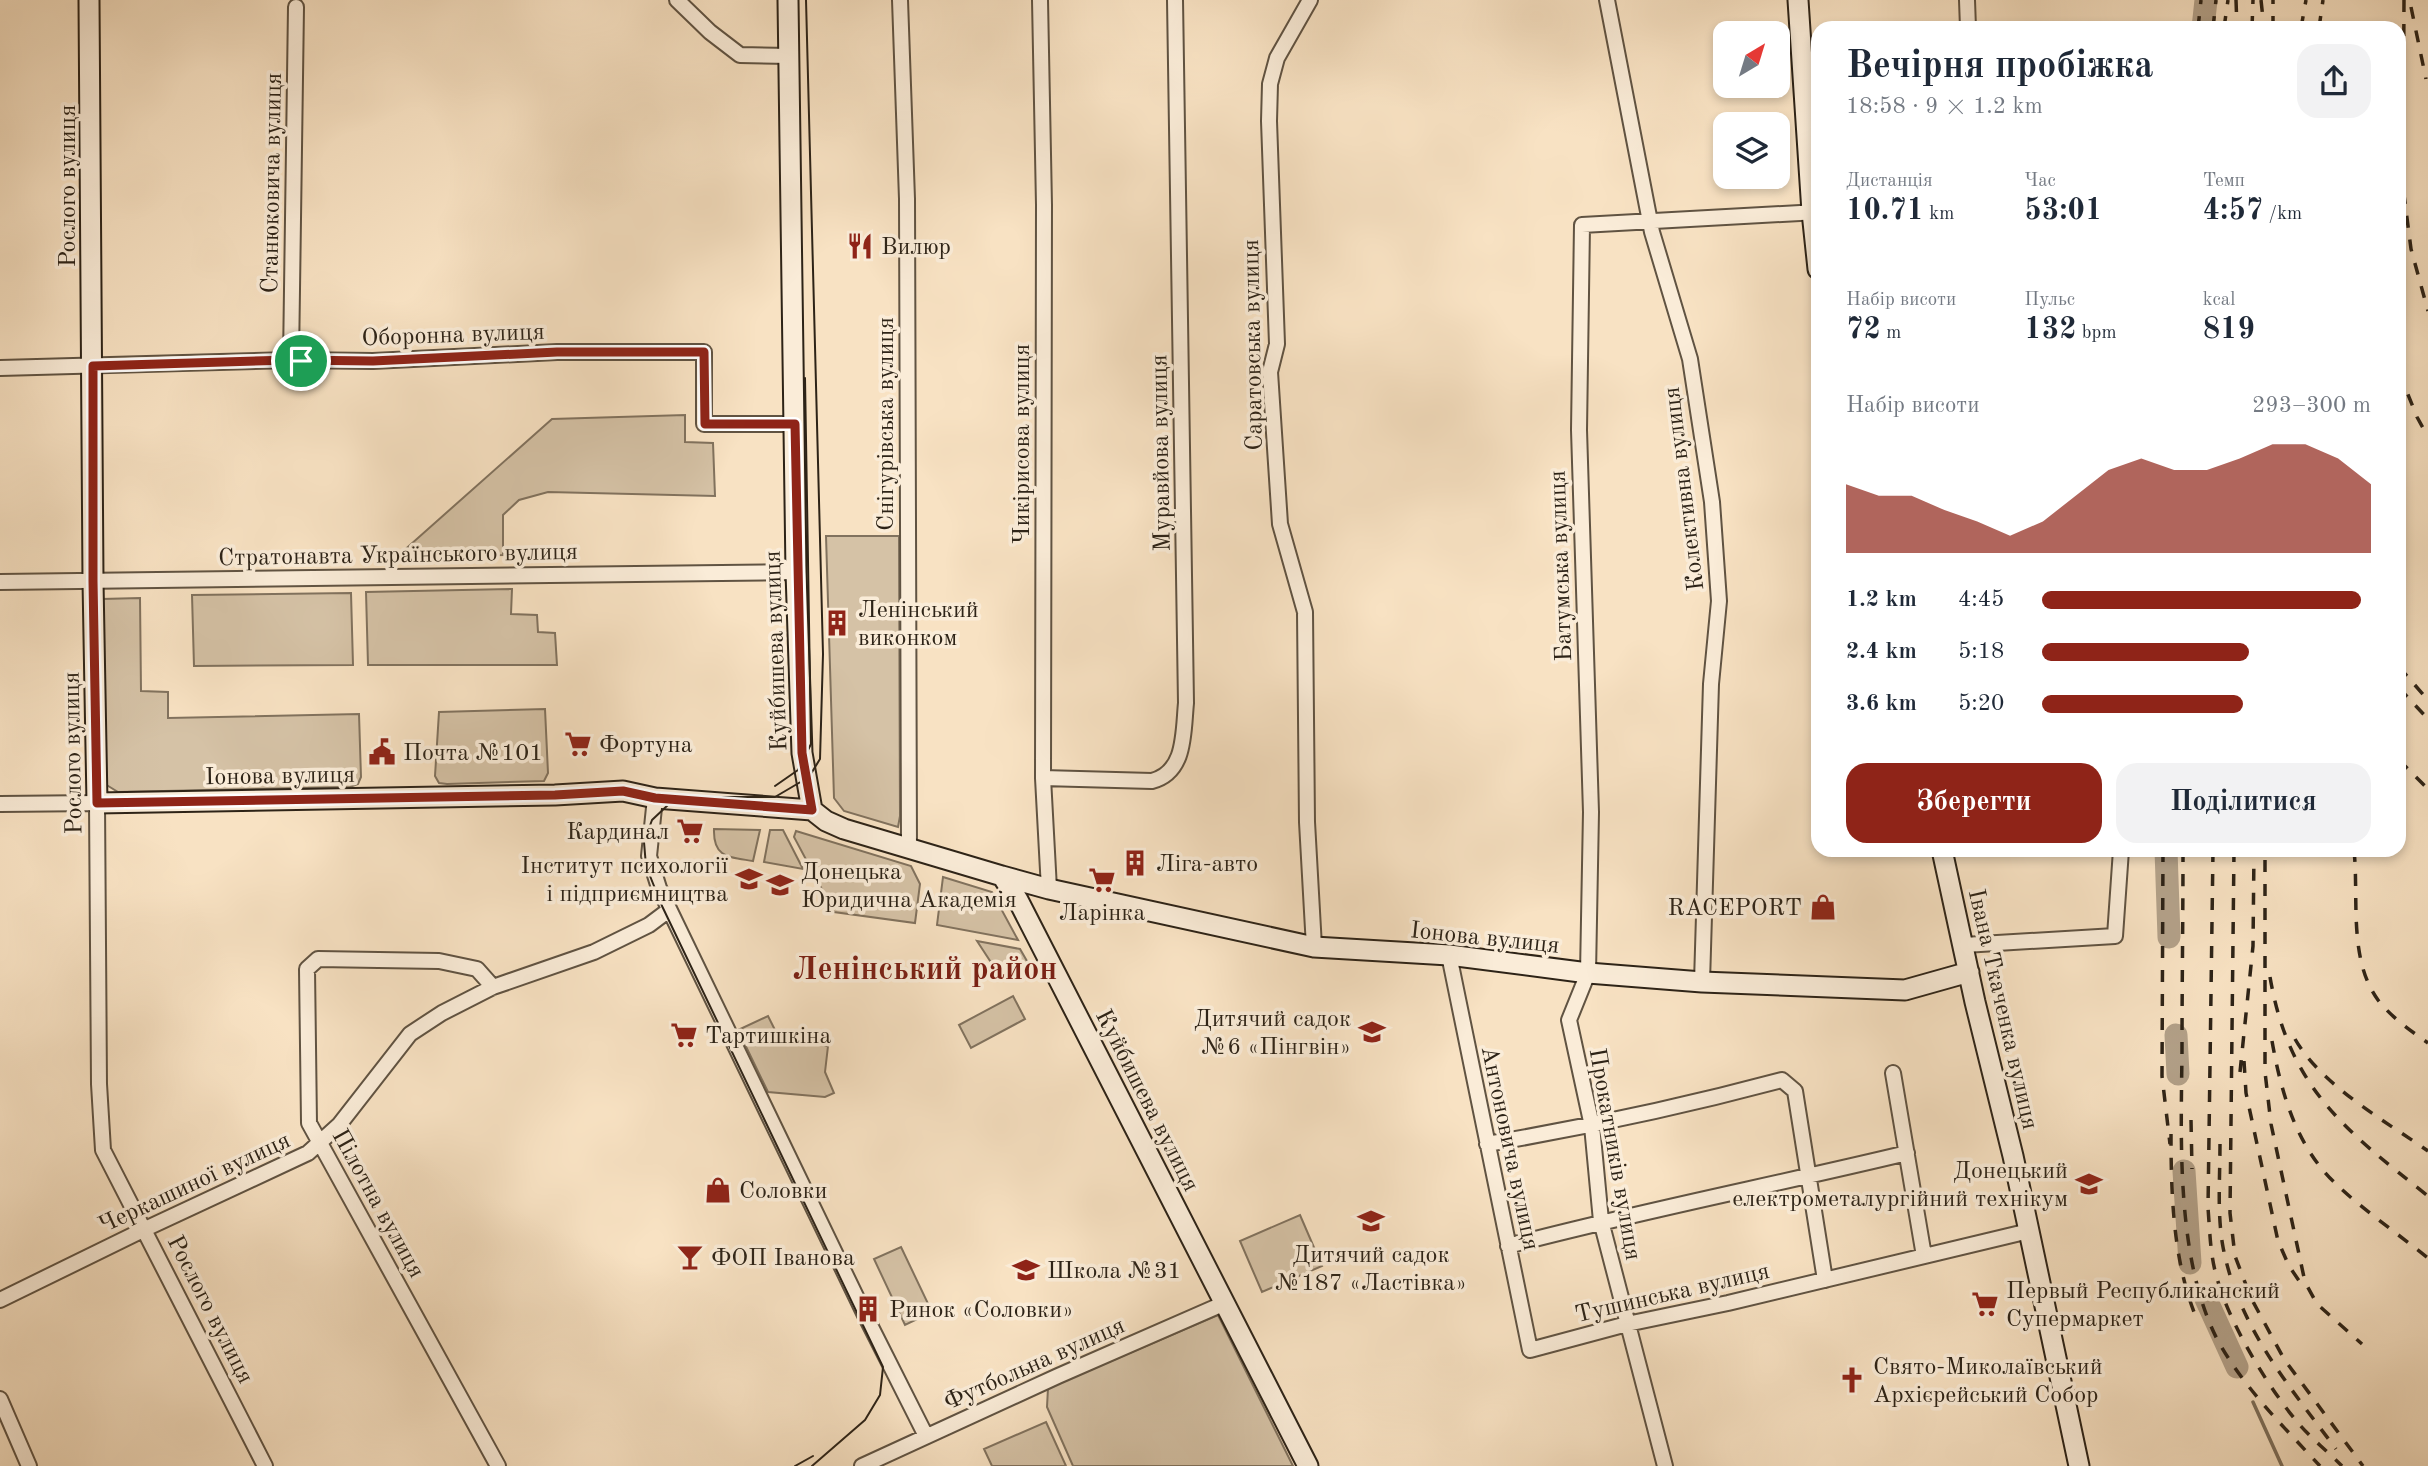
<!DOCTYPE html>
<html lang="uk">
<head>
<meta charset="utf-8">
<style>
	body { margin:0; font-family:"Old Standard TT",serif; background:#f2f2f3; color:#1f2937; height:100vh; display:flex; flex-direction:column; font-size:26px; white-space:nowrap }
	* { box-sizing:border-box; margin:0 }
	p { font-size:23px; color:#747a83 }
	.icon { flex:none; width:38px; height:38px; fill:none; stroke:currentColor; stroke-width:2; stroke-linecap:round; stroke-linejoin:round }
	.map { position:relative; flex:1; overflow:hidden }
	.panel { position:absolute; left:1811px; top:21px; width:595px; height:836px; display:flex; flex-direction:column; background:#fff; border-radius:21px; box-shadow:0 4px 10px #0003 }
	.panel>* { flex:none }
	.needle { width:46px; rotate:38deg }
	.tools { position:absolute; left:1713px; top:21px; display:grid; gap:14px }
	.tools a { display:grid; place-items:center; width:77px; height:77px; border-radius:14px; background:#fff; box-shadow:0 4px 10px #0003; font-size:35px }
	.pin { position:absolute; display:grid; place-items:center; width:60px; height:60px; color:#fff; margin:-30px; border:4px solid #fff; border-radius:50%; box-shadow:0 2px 7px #0007 }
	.round { display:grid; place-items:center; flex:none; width:74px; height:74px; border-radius:21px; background:#f2f2f3 }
	.head { display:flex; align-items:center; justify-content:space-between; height:119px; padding:0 35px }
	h1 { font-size:38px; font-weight:700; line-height:52px }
	.metrics { display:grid; grid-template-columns:repeat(3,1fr); gap:10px; height:119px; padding:7px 35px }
	.metrics div { display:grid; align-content:center }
	.metrics b { font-size:30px; font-weight:700 }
	.metrics small { font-size:19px; font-weight:400 }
	.metrics p { font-size:19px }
	.chart { height:196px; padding:14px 35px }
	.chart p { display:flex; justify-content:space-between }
	.chart svg { width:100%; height:126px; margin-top:7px; fill:#8f2418; opacity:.7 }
	.primary-button { display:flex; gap:14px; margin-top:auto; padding:14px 35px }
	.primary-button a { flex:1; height:80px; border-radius:21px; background:#8f2418; color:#fff; font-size:28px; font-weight:700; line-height:80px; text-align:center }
	.primary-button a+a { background:#f2f2f3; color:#1f2937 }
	ul { padding:0 35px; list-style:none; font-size:23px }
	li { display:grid; grid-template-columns:112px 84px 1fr; align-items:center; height:52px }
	li i { height:18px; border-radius:9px; background:#8f2418 }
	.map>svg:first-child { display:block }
	.green { fill:#d5c2a6; stroke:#81725e; stroke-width:2 }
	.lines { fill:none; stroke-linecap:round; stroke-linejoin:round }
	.stream { stroke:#7d6f5b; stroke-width:3.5 }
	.river { stroke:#b3a189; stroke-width:23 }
	.street-casing { stroke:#605342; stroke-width:18 }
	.secondary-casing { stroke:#2d2317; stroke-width:23 }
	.street { stroke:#faecd8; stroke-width:14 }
	.secondary { stroke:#faecd8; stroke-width:19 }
	.tram { stroke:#2d2317; stroke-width:2 }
	.rail { stroke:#2d2317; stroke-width:3.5; stroke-dasharray:12 12; stroke-linecap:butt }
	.route-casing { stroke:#fff; stroke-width:14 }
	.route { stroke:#8f2418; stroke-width:9 }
	.labels { text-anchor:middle; stroke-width:7; stroke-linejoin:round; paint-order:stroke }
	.street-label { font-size:24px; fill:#2d2317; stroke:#faecd8 }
	.poi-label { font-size:24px; fill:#2d2317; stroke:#faecd8; text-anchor:start }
	.district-label { font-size:32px; font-weight:bold; fill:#7a1f14; stroke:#faecd8 }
</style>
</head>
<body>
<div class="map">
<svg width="2428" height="1466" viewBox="0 0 2428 1466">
	<rect width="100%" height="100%" fill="#f8e2c3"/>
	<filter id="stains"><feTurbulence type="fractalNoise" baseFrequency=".00286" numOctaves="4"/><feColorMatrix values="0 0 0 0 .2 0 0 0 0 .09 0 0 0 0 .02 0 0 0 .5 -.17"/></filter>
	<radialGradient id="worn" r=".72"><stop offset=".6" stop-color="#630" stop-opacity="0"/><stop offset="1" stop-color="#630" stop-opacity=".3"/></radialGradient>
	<path class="green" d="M685,415v27l28,1 2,53 -167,-4 -29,8 -16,15v40l-87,2 -9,3 -6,-7 151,-134z
		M826,536h73l1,280 -2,11 -54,-16 -10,-13z
		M512,589l-1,25 26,1 1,17 17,1 2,32h-189l-2,-73z
		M351,593l2,72 -159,1 -2,-71z
		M140,598l1,93 27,1v26l191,-4 2,63 -3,7 -8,3 -232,5 -13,-8 -3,-185z
		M545,709l3,64 -4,8 -97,3 -8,-1 -4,-7 4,-64z
		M714,829l46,1 -7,31c-24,-4 -40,-3 -39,-32z
		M770,830h13l20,39 -39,-7z
		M796,831l115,35 9,18 -5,39 -81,-11 -40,-75z
		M943,877l49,15 26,48 -81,-15z
		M977,941l43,8 11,19 -26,11 -7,-6z
		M1013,996l12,23 -54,29 -12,-23z
		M768,1016l11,22 49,8 -3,26 9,21 -9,4 -57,-5 -30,-62z
		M1300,1215l22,51 -60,26 -22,-51z
		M901,1247l31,65 -27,13 -31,-66z
		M1218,1315l75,151h-220l-26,-59 1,-19z
		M1046,1422l20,44h-74l-8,-17z"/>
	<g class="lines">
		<path class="stream" d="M2253,1402l29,64"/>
		<path class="river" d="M2203,28l3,-28
			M2166,850l3,87
			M2176,1035l2,39
			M2184,1171l6,92
			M2206,1299l31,68"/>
		<g class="street-casing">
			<path id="street" d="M677,0l33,32 30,23 49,1
				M900,0l7,199 2,649
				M1040,0l4,205 -1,573 6,111
				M1310,0l-33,58 -7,26 -1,37 8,223 -7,28 10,152 25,88 2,210 7,125
				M1607,0l45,232 38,127 22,143 7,99 -8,83 -9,298
				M1967,0l1,28
				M291,360l5,-353
				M0,368l291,-8 82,1 184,-9h147v72h91
				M0,582l796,-10
				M1043,778l109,3c34,-9 31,-48 34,-78l-11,-703
				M655,798l-6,58 10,32 205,425 62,123
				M0,804l97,-1 2,281 4,66 162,316
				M1964,945l151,-9 6,-86
				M1449,955l81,395 97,-26 101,-21 301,-72
				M493,987l-16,-18 -38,-8 -121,-2 -11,10 2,154 189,343
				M1893,1073l31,183
				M1487,1144c100,-17 198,-38 295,-64l13,11 30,189
				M1508,1246c132,-35 266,-61 399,-93
				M0,1300l143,-70 165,-77 31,-28 71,-91 32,-21 51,-26 101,-35 55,-27 20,-15
				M0,1399l29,67
				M862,1466l196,-90 167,-73
				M1665,1466l-64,-245 -9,-95 -23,-106 19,-47 3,-161 -12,-382 3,-205 236,-13"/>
		</g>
		<g class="secondary-casing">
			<path id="secondary" d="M89,0l4,581 4,222 458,-8 68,-4 32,7 157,12
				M788,0l8,572 6,181 10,57 14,11 18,8 158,47 16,24 290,566
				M1798,0l14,212 6,57
				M1942,850l33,152 38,154 66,310
				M1002,876l47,13 265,58 135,8 139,18 114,9 203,8 64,-18"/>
		</g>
		<use href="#street" class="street"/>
		<use href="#secondary" class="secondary"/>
		<path class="tram" d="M806,0l17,654 -3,105 -11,18 -34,20h-87l-19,7 -17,16 -8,22 2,24 16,40 221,461 -3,28 -15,25 -53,46
			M775,786l23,-16 13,-26 -6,-366
			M795,1466l18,-10"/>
		<path class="rail" d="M2236,0l1,28
			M2261,0l3,28
			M2404,0l-1,187 8,62 17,62
			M2411,7l15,72
			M2198,28l3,-28
			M2213,28l3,-28
			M2224,28l4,-28
			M2252,28l1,-28
			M2273,28v-28
			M2301,28l5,-28
			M2319,28l4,-28
			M2399,282l3,-50
			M2399,372l18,45 11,20
			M2399,667l29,33
			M2399,688l29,31
			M2399,760l29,29
			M2163,850l-1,226 8,68
			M2183,850c0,68 -1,135 -1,202 -1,89 -6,206 35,287 26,48 66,87 103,127
			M2213,850l-5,358c2,24 2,47 9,70 12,45 52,111 82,146 13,15 29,28 43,42
			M2234,850l-4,363 5,43 16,42 33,61 79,107
			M2354,850c5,48 -6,109 24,150 13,17 33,31 50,43
			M2265,860v212l6,52 34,158 12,22 45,40
			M2270,977c19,111 75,153 158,219
			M2295,1039c26,46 90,82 133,112
			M2272,1041c9,51 24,105 63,142 28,27 62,50 93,75
			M2244,1061l2,32 32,148 11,25 15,22
			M2240,1072l13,-126 1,-96
			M2191,1120l1,49
			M2171,1134c0,60 2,127 25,183
			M2220,1144c0,34 -3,70 3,103 15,79 66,139 113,202"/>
	</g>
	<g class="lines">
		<g class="route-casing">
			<path id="route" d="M557,352h147l1,72h90l7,329 10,57 -157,-12 -32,-7 -68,4 -458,8 -4,-222v-215l198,-6 82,1z"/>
		</g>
		<use href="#route" class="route"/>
	</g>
	<defs>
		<g id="restaurant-bare" transform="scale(2.1)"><path d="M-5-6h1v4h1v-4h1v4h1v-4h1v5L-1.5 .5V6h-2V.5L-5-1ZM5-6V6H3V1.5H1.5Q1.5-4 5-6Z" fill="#8f2418" stroke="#faecd8" stroke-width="2.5" paint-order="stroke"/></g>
		<g id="building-bare" transform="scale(2.1)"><path d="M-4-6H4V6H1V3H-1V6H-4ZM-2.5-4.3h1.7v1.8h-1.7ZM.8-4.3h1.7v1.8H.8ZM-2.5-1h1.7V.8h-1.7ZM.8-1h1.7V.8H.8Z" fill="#8f2418" stroke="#faecd8" stroke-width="2.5" paint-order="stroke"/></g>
		<g id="supermarket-bare" transform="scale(2.1)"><path d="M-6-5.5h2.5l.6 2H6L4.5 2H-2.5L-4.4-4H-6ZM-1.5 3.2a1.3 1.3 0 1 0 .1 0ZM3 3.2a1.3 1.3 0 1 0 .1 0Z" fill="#8f2418" stroke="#faecd8" stroke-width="2.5" paint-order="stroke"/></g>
		<g id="civic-bare" transform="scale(2.1)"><path d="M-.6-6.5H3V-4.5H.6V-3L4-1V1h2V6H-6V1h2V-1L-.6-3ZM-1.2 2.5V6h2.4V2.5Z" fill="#8f2418" stroke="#faecd8" stroke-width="2.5" paint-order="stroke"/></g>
		<g id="university-bare" transform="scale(2.1)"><path d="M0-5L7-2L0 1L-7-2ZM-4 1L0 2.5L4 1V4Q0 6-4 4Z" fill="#8f2418" stroke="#faecd8" stroke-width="2.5" paint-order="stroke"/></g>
		<g id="shop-bare" transform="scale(2.1)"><path d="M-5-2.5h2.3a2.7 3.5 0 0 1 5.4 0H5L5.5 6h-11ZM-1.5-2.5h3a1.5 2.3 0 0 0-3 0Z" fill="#8f2418" stroke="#faecd8" stroke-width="2.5" paint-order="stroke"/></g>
		<g id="school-bare" transform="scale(2.1)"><path d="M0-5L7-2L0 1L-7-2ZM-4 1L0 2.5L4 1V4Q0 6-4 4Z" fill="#8f2418" stroke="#faecd8" stroke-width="2.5" paint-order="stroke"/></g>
		<g id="bar-bare" transform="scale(2.1)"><path d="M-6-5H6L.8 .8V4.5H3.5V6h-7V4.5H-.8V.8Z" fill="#8f2418" stroke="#faecd8" stroke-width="2.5" paint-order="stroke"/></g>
		<g id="church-bare" transform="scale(2.1)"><path d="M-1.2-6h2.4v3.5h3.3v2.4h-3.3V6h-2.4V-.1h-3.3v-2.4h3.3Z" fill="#8f2418" stroke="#faecd8" stroke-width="2.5" paint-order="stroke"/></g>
	</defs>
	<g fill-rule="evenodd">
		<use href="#restaurant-bare" x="860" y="246"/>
		<use href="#building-bare" x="837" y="623"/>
		<use href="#supermarket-bare" x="578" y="744"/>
		<use href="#civic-bare" x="382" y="752"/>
		<use href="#supermarket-bare" x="690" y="831"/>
		<use href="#building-bare" x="1135" y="863"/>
		<use href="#university-bare" x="749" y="879"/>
		<use href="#supermarket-bare" x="1102" y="880"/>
		<use href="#university-bare" x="780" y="885"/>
		<use href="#shop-bare" x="1823" y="907"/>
		<use href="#school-bare" x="1372" y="1032"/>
		<use href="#supermarket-bare" x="684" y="1035"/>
		<use href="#university-bare" x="2089" y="1184"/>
		<use href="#shop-bare" x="718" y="1190"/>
		<use href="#school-bare" x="1371" y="1221"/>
		<use href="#bar-bare" x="690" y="1257"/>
		<use href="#school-bare" x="1026" y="1270"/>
		<use href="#supermarket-bare" x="1985" y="1304"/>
		<use href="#building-bare" x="868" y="1309"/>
		<use href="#church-bare" x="1852" y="1380"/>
	</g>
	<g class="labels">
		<g class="street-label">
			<text transform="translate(271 183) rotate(-89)" y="8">Станюковича вулиця</text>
			<text transform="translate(67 186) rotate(-90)" y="8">Рослого вулиця</text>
			<text transform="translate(453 334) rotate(-2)" y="8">Оборонна вулиця</text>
			<text transform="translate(1252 345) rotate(-91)" y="8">Саратовська вулиця</text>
			<text transform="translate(885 424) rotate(-90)" y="8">Снігурівська вулиця</text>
			<text transform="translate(1021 444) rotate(-90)" y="8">Чикірисова вулиця</text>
			<text transform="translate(1160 453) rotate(-91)" y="8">Муравйова вулиця</text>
			<text transform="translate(1683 489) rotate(-97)" y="8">Колективна вулиця</text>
			<text transform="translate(398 554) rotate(-1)" y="8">Стратонавта Українського вулиця</text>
			<text transform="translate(1560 566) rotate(-92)" y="8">Батумська вулиця</text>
			<text transform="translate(775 651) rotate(-92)" y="8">Куйбишева вулиця</text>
			<text transform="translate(72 753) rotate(-91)" y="8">Рослого вулиця</text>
			<text transform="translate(280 775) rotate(-1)" y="8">Іонова вулиця</text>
			<text transform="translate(1485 937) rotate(6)" y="8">Іонова вулиця</text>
			<text transform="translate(2004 1009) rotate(77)" y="8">Івана Ткаченка вулиця</text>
			<text transform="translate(1148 1100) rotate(63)" y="8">Куйбишева вулиця</text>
			<text transform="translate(1511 1148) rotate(78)" y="8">Антоновича вулиця</text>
			<text transform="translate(1616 1154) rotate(80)" y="8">Прокатників вулиця</text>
			<text transform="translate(194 1182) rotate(-25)" y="8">Черкашиної вулиця</text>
			<text transform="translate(379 1203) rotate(61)" y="8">Пілотна вулиця</text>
			<text transform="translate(1672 1292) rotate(-13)" y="8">Тушинська вулиця</text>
			<text transform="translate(211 1309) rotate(63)" y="8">Рослого вулиця</text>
			<text transform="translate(1034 1363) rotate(-24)" y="8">Футбольна вулиця</text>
		</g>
		<g class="poi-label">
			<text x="881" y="254">Вилюр</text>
			<text x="858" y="617">Ленінський<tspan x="858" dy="28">виконком</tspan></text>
			<text x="599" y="752">Фортуна</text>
			<text x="403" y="760">Почта №101</text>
			<text x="669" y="839" text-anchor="end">Кардинал</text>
			<text x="1156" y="871">Ліга-авто</text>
			<text x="728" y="873" text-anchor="end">Інститут психології<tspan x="728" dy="28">і підприємництва</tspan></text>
			<text x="801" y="879">Донецька<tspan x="801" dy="28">Юридична Академія</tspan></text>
			<text x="1802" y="915" text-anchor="end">RACEPORT</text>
			<text x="1102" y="920" text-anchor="middle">Ларінка</text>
			<text x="1351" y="1026" text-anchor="end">Дитячий садок<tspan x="1351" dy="28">№6 «Пінгвін»</tspan></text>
			<text x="705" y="1043">Тартишкіна</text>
			<text x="2068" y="1178" text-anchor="end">Донецький<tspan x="2068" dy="28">електрометалургійний технікум</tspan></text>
			<text x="739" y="1198">Соловки</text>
			<text x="1371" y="1262" text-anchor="middle">Дитячий садок<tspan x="1371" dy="28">№187 «Ластівка»</tspan></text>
			<text x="711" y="1265">ФОП Іванова</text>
			<text x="1047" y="1278">Школа №31</text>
			<text x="2006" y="1298">Первый Республиканский<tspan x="2006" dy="28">Супермаркет</tspan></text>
			<text x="889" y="1317">Ринок «Соловки»</text>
			<text x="1873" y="1374">Свято-Миколаївський<tspan x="1873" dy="28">Архієрейський Собор</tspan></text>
		</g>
		<g class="district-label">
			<text x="925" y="979">Ленінський район</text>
		</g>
	</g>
	<rect width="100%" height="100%" filter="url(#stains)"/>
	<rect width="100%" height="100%" fill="url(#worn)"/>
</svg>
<div class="tools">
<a><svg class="needle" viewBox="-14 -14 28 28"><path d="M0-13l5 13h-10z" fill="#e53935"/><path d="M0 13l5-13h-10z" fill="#747a83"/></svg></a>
<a><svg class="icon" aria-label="layers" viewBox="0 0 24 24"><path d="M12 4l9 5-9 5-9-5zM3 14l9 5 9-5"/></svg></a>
</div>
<div class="pin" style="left:301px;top:361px;background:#1e9e55"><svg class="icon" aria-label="arrive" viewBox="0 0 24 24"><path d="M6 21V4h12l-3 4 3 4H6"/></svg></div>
<section class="panel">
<div class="head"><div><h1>Вечірня пробіжка</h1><p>18:58 · 9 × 1.2 km</p></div><a class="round"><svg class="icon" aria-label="share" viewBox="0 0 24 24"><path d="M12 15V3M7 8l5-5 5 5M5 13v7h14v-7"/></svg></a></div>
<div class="metrics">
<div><p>Дистанція</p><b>10.71<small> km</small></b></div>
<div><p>Час</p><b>53:01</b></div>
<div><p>Темп</p><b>4:57<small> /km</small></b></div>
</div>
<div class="metrics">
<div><p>Набір висоти</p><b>72<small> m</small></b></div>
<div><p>Пульс</p><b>132<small> bpm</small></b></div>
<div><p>kcal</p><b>819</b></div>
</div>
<div class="chart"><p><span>Набір висоти</span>293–300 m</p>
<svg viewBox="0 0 160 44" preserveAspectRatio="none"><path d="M0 44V20L10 24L20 24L30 29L40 33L50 38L60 33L70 24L80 15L90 11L100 15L110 15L120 11L130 6L140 6L150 11L160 20V44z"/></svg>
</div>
<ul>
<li><b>1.2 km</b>4:45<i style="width:97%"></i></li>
<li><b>2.4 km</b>5:18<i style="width:63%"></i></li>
<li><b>3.6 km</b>5:20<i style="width:61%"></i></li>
</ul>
<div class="primary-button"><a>Зберегти</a><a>Поділитися</a></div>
</section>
</div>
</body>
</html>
